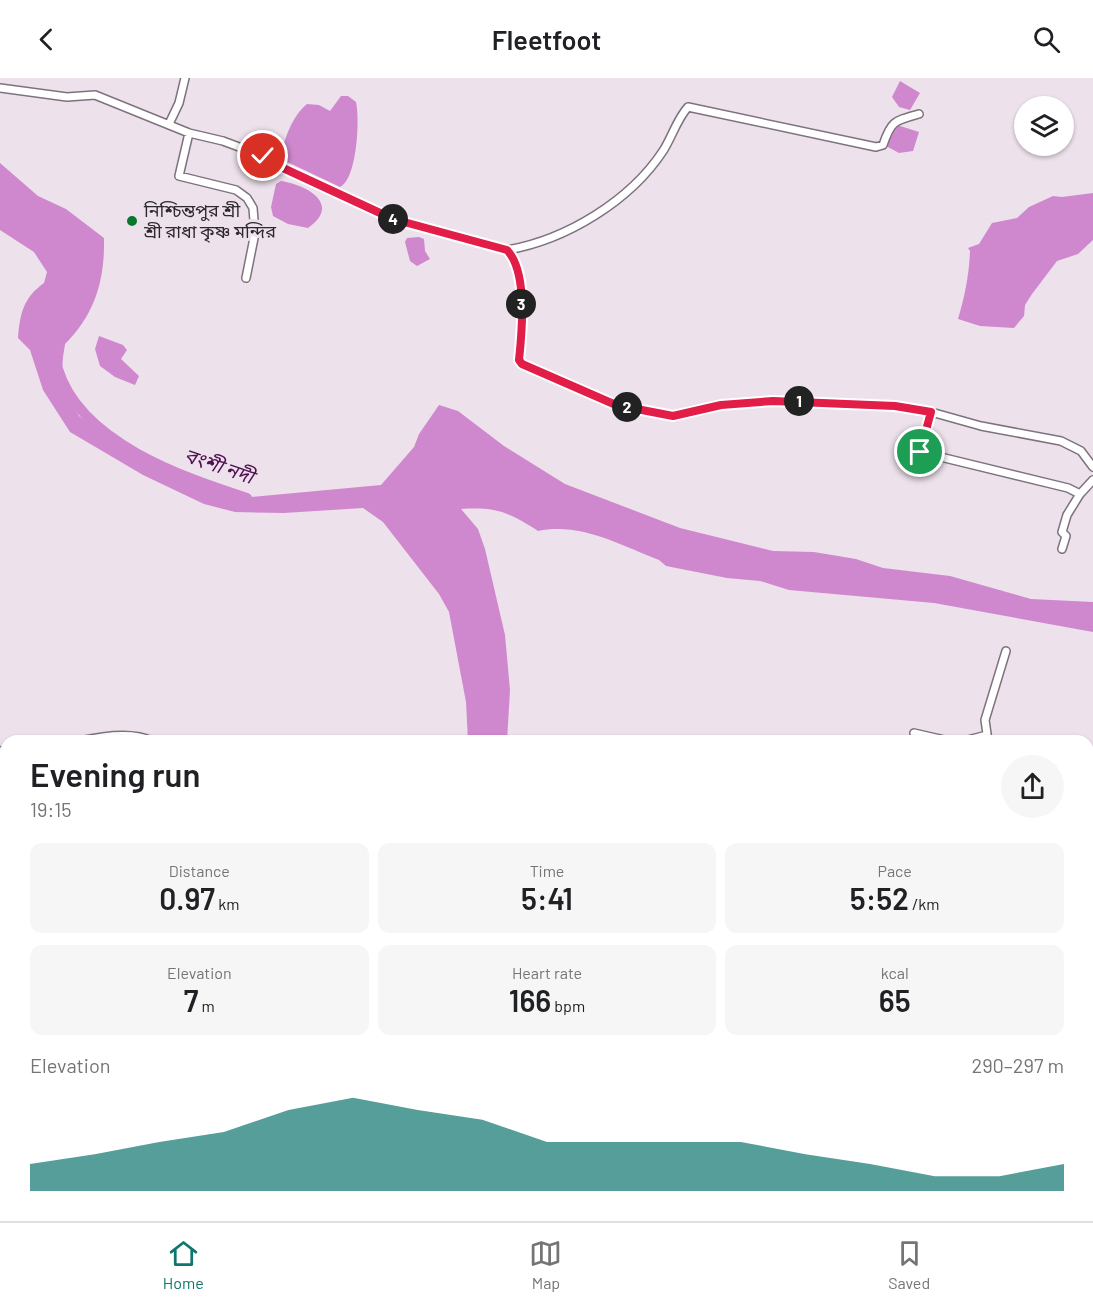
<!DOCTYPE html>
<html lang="en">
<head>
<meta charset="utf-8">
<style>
	body { margin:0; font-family:Barlow,"Noto Sans Bengali",sans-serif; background:#f6f6f6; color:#202124; height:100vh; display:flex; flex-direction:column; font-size:22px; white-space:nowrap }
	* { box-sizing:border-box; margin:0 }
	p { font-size:20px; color:#757577 }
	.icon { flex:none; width:33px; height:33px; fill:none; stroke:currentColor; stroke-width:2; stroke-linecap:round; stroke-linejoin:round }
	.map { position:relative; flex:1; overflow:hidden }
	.side { position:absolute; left:0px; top:657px; width:1094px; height:486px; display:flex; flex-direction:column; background:#fff; border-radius:18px 18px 0 0; box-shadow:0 2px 4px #0004 }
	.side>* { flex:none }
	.fabs { position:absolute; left:1014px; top:18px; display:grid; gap:12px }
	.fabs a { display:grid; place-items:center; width:60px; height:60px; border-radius:50%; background:#fff; box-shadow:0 2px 4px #0004; font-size:30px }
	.pin { position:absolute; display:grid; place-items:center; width:51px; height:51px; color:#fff; margin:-26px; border:3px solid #fff; border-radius:50%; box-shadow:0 2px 6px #0007 }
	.km { position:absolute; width:30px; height:30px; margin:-15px; border-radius:50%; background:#222; color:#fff; font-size:16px; line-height:30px; text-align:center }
	.round { display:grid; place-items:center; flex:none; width:63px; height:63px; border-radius:32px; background:#f6f6f6 }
	.headline { display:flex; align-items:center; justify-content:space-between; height:102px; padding:0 30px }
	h1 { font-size:33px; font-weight:600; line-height:45px }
	.metrics { display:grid; grid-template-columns:repeat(3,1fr); gap:9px; height:102px; padding:6px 30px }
	.metrics div { display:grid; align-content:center; border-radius:12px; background:#f6f6f6; text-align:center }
	.metrics b { font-size:30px; font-weight:600 }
	.metrics small { font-size:16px; font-weight:400 }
	.metrics p { font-size:16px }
	.chart { height:168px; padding:12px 30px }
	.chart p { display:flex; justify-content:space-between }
	.chart svg { width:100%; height:108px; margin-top:6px; fill:#0f766e; opacity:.7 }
	header { display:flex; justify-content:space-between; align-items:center; height:78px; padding:0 30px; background:#fff; font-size:27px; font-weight:600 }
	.dock { display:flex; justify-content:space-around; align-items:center; height:84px; border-top:2px solid #e0e0e0; background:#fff; font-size:16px; color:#757577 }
	.dock a { display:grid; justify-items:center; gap:3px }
	.dock .active { color:#0f766e }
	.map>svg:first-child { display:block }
	.water { fill:#cf88ce }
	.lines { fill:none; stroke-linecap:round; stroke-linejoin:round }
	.stream { stroke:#cf88ce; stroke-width:1.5 }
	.river { stroke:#cf88ce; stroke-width:10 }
	.minor-casing { stroke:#7d737d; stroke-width:10 }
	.minor { stroke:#fff; stroke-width:7 }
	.route-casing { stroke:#fff; stroke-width:12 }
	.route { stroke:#e11d48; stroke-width:8 }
	.poi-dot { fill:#09782d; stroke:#ede1ec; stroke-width:2 }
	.labels { text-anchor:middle; stroke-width:6; stroke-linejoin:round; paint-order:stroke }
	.poi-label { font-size:18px; fill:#2d282c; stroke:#ede1ec; text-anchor:start }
	.water-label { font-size:20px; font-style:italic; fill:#4f0f50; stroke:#ede1ec }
</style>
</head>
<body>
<header><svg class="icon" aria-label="back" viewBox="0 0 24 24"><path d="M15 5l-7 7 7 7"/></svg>Fleetfoot<svg class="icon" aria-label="search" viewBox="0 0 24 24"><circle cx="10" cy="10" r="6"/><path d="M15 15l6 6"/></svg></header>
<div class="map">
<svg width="1093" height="1143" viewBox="0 0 1093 1143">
	<rect width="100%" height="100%" fill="#ede1ec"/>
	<path class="water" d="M900,3l20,12 -10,17 -11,-3 -7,-10z
		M341,18h7l8,6c4,17 1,77 -16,85l-59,-28c2,-19 12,-44 26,-55l12,1 11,6z
		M897,47l22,7 -6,19 -14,2 -13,-7v-6z
		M0,85l38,33 28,13 38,29c1,46 -11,81 -45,112l4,31 16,35 44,32 93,42 35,7 130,-12 33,-38 5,-13 20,-29 19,6 46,35 61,38 115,44 93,23 41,1 42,7 27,9 67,8 81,23 62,3v30l-159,-29 -145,-13 -29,-9 -33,-3 -61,-12 -7,-6c-39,-15 -78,-38 -121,-29 -30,-19 -41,-24 -77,-22l17,20 7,20 20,86 5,55 -3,51h-39l-2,-39 -17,-90 -10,-18 -56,-72 -20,-14 -79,5 -49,-1 -31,-8 -61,-29 -73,-43 -27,-42 -13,-40 -12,-12c2,-24 5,-40 26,-55l3,-11 -13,-20 -34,-22z
		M281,103c26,4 61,23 27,47l-20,-4 -15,-8 -2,-9 5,-23z
		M1093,115v47l-15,14 -21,7 -25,33 -7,11 -1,11 -10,12 -34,-2 -22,-7c7,-23 11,-44 12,-68l-2,-3 11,-4 13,-21 25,-5 12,-11 24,-11 9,1z
		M419,159l5,2 1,12 5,8 -13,7 -7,-5 -5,-19 2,-4z
		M99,258l24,9 4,5 -6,9 18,17 -4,9 -20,-8 -15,-11 -5,-17z
		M1093,960v70l-5,3v-72z"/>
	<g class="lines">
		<path class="stream" d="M437,1143l3,-6"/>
		<path class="river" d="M61,259c-1,10 -5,24 -3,32 22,73 124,108 189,129"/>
		<g class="minor-casing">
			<path id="minor" d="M0,10l67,9 28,-2 94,38 34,8 40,15 20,12 110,51 114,31c21,21 15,82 12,110l3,4 94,41 57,11 48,-11 52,-4 122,5 36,6 -11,40 148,36 12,6 -13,21 -5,17 4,4 -4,13
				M169,46l10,-21 6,-25
				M189,55l-10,43 57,14 11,8 6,10 2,25 -9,45
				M507,172c59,-10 123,-49 156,-99 9,-14 14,-32 25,-44l188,40 7,-2c8,-24 11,-24 36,-31
				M931,334l50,14 80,15 20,10 12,16
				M1080,416l13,-14
				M914,655l35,8
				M80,663c22,-5 52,-10 72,0
				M964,663l23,-6
				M988,663l-3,-21 21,-69
				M0,673l6,-1
				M1088,721h5
				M0,969h6
				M494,1137l11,6
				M13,1143l25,-6"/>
		</g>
		<use href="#minor" class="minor"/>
	</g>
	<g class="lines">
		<g class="route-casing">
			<path id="route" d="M263,78l20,12 110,51 114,31c21,22 15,82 12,110l3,4 94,41 57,11 48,-11 52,-4 122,5 36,6 -11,40"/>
		</g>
		<use href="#route" class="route"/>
	</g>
	<circle class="poi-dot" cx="132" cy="143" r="6"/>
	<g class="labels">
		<g class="poi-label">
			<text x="144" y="139">নিশ্চিন্তপুর শ্রী<tspan x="144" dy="21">শ্রী রাধা কৃষ্ণ মন্দির</tspan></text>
		</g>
		<g class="water-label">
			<text transform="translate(219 388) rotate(19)" y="7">বংশী নদী</text>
		</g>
	</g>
</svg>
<div class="fabs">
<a><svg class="icon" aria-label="layers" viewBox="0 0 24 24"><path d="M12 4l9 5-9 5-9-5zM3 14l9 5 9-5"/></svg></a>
</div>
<div class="pin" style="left:920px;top:374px;background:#1e9e55"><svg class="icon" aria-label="arrive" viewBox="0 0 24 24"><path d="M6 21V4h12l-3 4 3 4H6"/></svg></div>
<div class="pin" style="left:263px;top:78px;background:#d93025"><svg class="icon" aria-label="check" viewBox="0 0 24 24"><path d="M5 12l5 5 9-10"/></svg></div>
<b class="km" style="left:799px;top:323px">1</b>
<b class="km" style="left:627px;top:329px">2</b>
<b class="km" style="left:521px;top:226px">3</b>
<b class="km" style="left:393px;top:141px">4</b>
<section class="side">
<div class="headline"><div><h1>Evening run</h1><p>19:15</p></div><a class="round"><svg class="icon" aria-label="share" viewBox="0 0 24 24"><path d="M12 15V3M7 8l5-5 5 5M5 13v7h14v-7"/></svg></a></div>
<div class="metrics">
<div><p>Distance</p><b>0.97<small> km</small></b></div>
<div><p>Time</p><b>5:41</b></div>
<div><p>Pace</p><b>5:52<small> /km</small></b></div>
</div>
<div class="metrics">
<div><p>Elevation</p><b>7<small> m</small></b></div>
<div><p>Heart rate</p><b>166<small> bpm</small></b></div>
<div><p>kcal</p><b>65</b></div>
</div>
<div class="chart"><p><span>Elevation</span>290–297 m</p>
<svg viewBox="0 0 160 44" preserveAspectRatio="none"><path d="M0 44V33L10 29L20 24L30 20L40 11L50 6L60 11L70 15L80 24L90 24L100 24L110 24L120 29L130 33L140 38L150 38L160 33V44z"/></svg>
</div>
</section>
</div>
<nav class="dock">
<a class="active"><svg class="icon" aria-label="home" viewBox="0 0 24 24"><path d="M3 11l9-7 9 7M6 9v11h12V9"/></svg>Home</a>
<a><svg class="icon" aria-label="map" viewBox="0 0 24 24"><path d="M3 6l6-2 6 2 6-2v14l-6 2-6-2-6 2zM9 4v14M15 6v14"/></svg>Map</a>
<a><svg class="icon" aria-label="saved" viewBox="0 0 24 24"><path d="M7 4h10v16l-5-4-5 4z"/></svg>Saved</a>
</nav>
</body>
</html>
